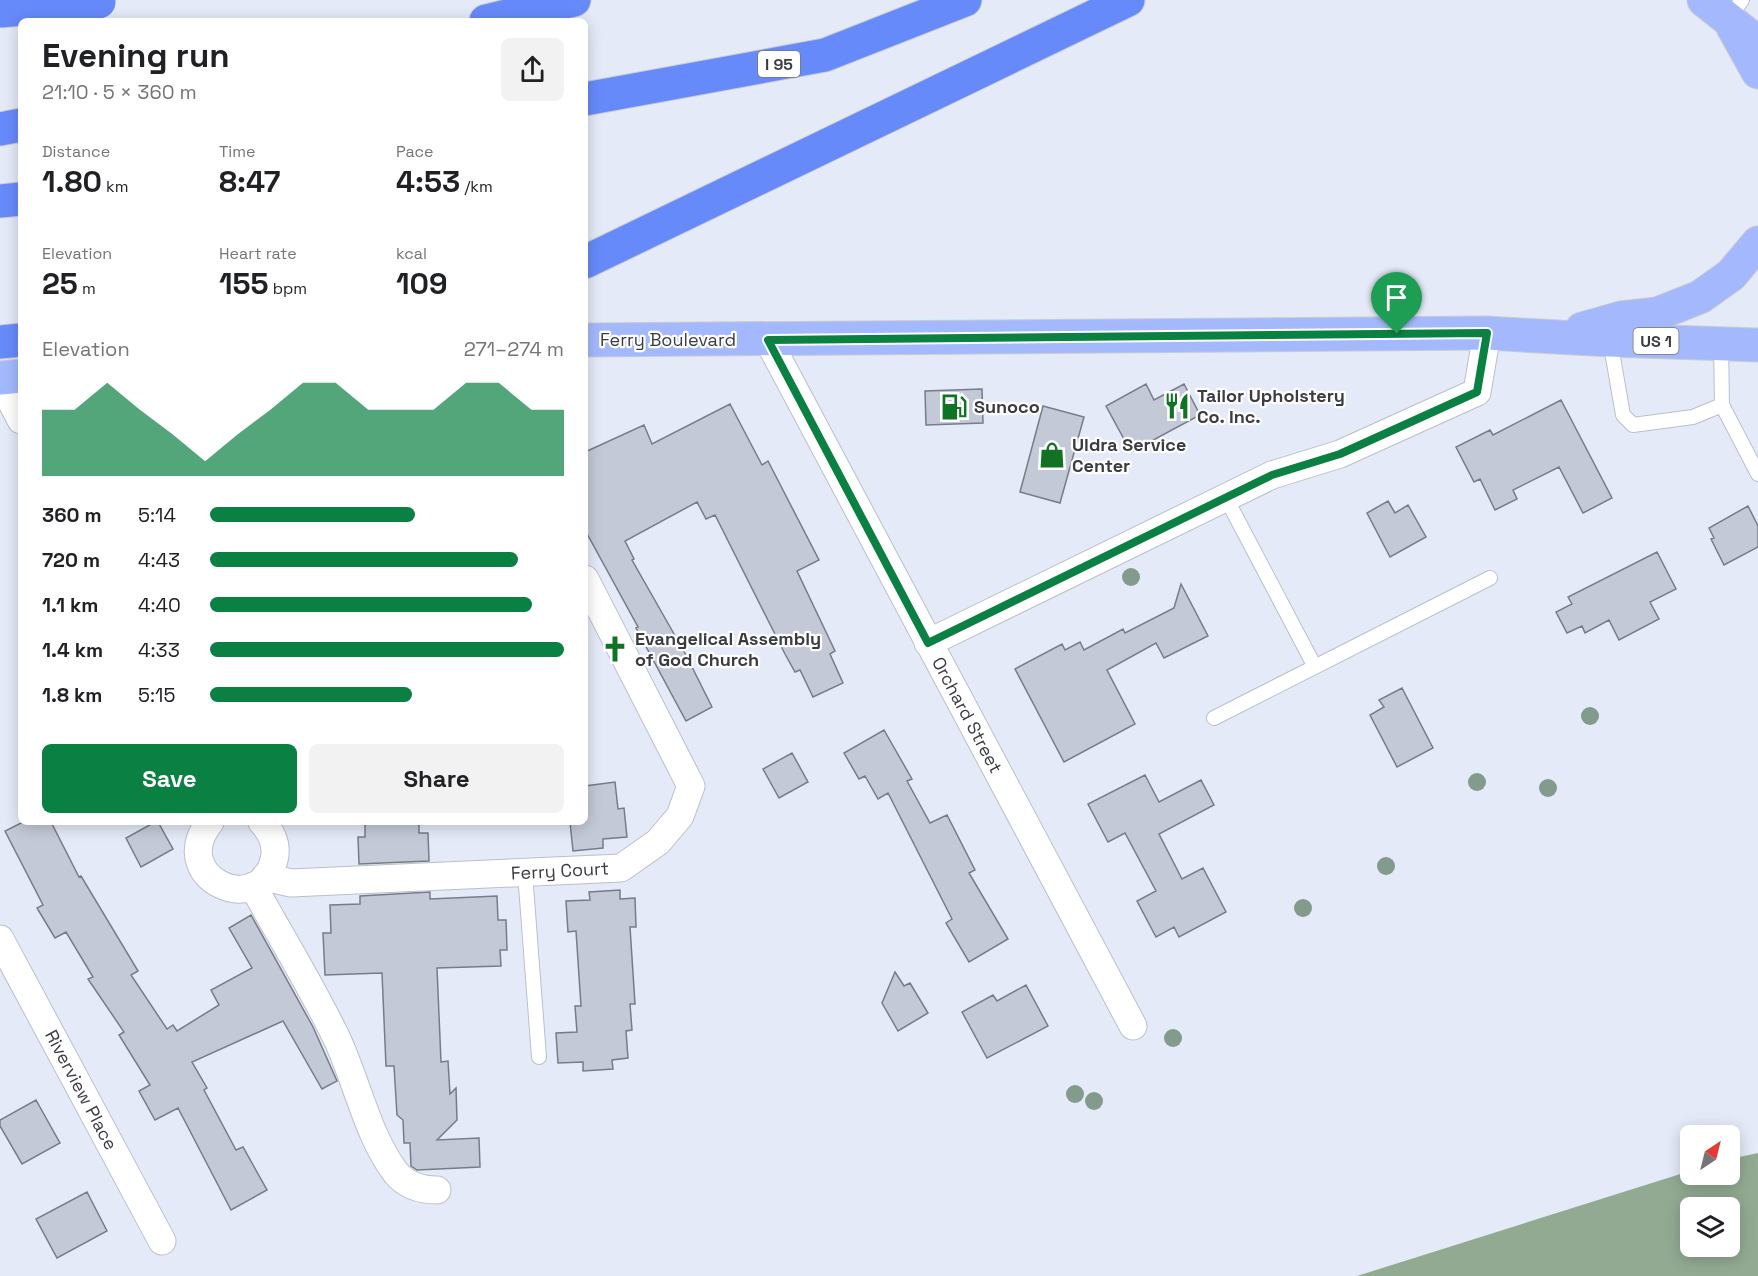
<!DOCTYPE html>
<html lang="en">
<head>
<meta charset="utf-8">
<style>
	body { margin:0; font-family:"Space Grotesk",sans-serif; background:#f2f2f2; color:#202124; height:100vh; display:flex; flex-direction:column; font-size:22px; white-space:nowrap }
	* { box-sizing:border-box; margin:0 }
	p { font-size:20px; color:#757577 }
	.icon { flex:none; width:33px; height:33px; fill:none; stroke:currentColor; stroke-width:2; stroke-linecap:round; stroke-linejoin:round }
	.map { position:relative; flex:1; overflow:hidden }
	.side { position:absolute; left:18px; top:18px; width:570px; height:807px; display:flex; flex-direction:column; background:#fff; border-radius:9px; box-shadow:0 3px 15px #0003 }
	.side>* { flex:none }
	.needle { width:39px; rotate:35deg }
	.fabs { position:absolute; left:1680px; top:1125px; display:grid; gap:12px }
	.fabs a { display:grid; place-items:center; width:60px; height:60px; border-radius:9px; background:#fff; box-shadow:0 3px 15px #0003; font-size:30px }
	.pin { position:absolute; display:grid; place-items:center; width:51px; height:51px; color:#fff; margin:-62px -26px; border-radius:50% 50% 50% 0; rotate:-45deg; box-shadow:0 0 6px #0007 }
	.pin .icon { rotate:45deg }
	.round { display:grid; place-items:center; flex:none; width:63px; height:63px; border-radius:9px; background:#f2f2f2 }
	.head { display:flex; align-items:center; justify-content:space-between; height:102px; padding:0 24px }
	h1 { font-size:33px; font-weight:800; line-height:45px }
	.stats { display:grid; grid-template-columns:repeat(3,1fr); gap:9px; height:102px; padding:6px 24px }
	.stats div { display:grid; align-content:center }
	.stats b { font-size:30px; font-weight:800 }
	.stats small { font-size:16px; font-weight:400 }
	.stats p { font-size:16px }
	.chart { height:168px; padding:12px 24px }
	.chart p { display:flex; justify-content:space-between }
	.chart svg { width:100%; height:108px; margin-top:6px; fill:#0b8043; opacity:.7 }
	.button { display:flex; gap:12px; margin-top:auto; padding:12px 24px }
	.button a { flex:1; height:69px; border-radius:9px; background:#0b8043; color:#fff; font-size:24px; font-weight:800; line-height:69px; text-align:center }
	.button a+a { background:#f2f2f2; color:#202124 }
	ul { padding:0 24px; list-style:none; font-size:20px }
	li { display:grid; grid-template-columns:96px 72px 1fr; align-items:center; height:45px }
	li i { height:15px; border-radius:8px; background:#0b8043 }
	.map>svg:first-child { display:block }
	.water { fill:#92aa92; fill-rule:evenodd }
	.building { fill:#c3c9d6; stroke:#777c88; stroke-width:1.5 }
	.lines { fill:none; stroke-linecap:round; stroke-linejoin:round }
	.lane-casing { stroke:#babfcc; stroke-width:16 }
	.street-casing { stroke:#babfcc; stroke-width:29 }
	.primary-casing { stroke:#ccccce; stroke-width:35 }
	.highway-casing { stroke:#ccccce; stroke-width:35 }
	.lane { stroke:#fff; stroke-width:14 }
	.street { stroke:#fff; stroke-width:27 }
	.primary { stroke:#a4b9fd; stroke-width:33 }
	.highway { stroke:#678afb; stroke-width:33 }
	.highway-bridge-casing { stroke:#ccccce; stroke-width:35; stroke-linecap:butt }
	.highway-bridge { stroke:#678afb; stroke-width:33 }
	.tree { fill:#839b8d }
	.route-casing { stroke:#fff; stroke-width:12 }
	.route { stroke:#0b8043; stroke-width:8 }
	.labels { text-anchor:middle; stroke-width:4.5; stroke-linejoin:round; paint-order:stroke }
	.shield { fill:#fff; stroke:#75767a; stroke-width:1.5 }
	.shield-label { font-size:16px; font-weight:bold; fill:#3a3c41 }
	.street-label { font-size:18px; fill:#3a3c41; stroke:#fff }
	.poi-label { font-size:18px; font-weight:bold; fill:#3a3c41; stroke:#fff; text-anchor:start }
</style>
</head>
<body>
<div class="map">
<svg width="1758" height="1276" viewBox="0 0 1758 1276">
	<rect width="100%" height="100%" fill="#e4eaf7"/>
	<path class="water" d="M1758,1153v123h-401l333,-105v3h40v-15zM1690,1208h40v38h-40z"/>
	<path class="building" d="M1146,384l8,16 30,-16 16,31 -69,37 -25,-46z
		M982,389l1,34 -57,2 -1,-34z
		M1561,400l51,98 -29,15 -24,-46 -46,23 4,9 -22,11 -15,-31 -6,3 -18,-35 34,-17 3,5z
		M730,404l32,61 6,-4 51,99 -22,11 38,80 -5,3 13,29 -30,14 -13,-27 -5,2 -10,-18 -70,-139 -9,4 -9,-17 -72,39 9,18 -2,1 54,95 26,52 -26,14 -50,-93 2,-1 -53,-97v-78l59,-27 8,19z
		M1043,406l41,11 -24,86 -40,-11z
		M1388,501l7,12 13,-8 18,32 -36,20 -23,-44z
		M1748,506l10,20v21l-34,18 -13,-26 3,-1 -5,-10z
		M1657,552l19,37 -26,13 9,17 -40,21 -10,-20 -24,13 -3,-7 -15,7 -11,-21 16,-8 -4,-7z
		M1181,584l27,52 -44,22 -8,-15 -49,27 28,54 -71,38 -49,-93 47,-25 3,6 15,-8 4,8 39,-21 2,4 49,-25z
		M1402,688l31,60 -36,19 -27,-52 14,-8 -5,-7z
		M884,730l28,49 -5,2 23,42 17,-8 28,55 -6,3 39,66 -39,23 -23,-39 6,-4 -64,-126 -10,6 -13,-23 -6,3 -15,-26z
		M792,753l16,29 -29,16 -16,-29z
		M1145,775l14,27 42,-22 13,25 -55,29 23,45 21,-11 23,44 -47,25 -5,-10 -18,10 -19,-36 19,-10 -31,-58 -17,9 -20,-38z
		M615,782l3,27 6,-1 3,29 -24,2v9l-30,3 -3,-29h15v-36z
		M23,822h28l28,55 2,-1 57,95 -7,4 36,54 6,-4 4,6 42,-26 -8,-15 41,-22 -23,-40 22,-13 62,112 24,54 -15,8 -39,-68 -91,41 15,26 -3,2 32,60 7,-3 24,43 -36,20 -53,-102 -23,12 -16,-29 11,-6 -31,-50 5,-3 -36,-53 5,-2 -27,-45 -11,6 -18,-30 6,-3 -38,-74z
		M155,822h3l15,27 -32,18 -15,-29z
		M365,822h54v11h9l1,28 -70,3 -1,-27h7z
		M620,890v9l15,-1 1,29h-6l5,77h-5l2,26 -6,1 2,27 -16,2 1,9 -30,2v-9l-25,1 -2,-30 21,-1 -2,-26h6l-5,-75 -8,1 -2,-31 24,-1 -1,-8z
		M430,892v7l67,-3 1,24h8l1,30h-7l1,16 -64,2 4,94 7,-1 2,33 6,-6 1,32 -20,20 42,-2 1,29 -63,3 -6,-4 -1,-23h-6l-1,-23 -6,-5 -3,-49h-8l-4,-93 -57,2 -2,-42h8l-1,-28 30,-1v-8z
		M895,972l9,14 6,-3 18,30 -30,18 -16,-28z
		M1026,985l22,41 -61,32 -25,-46 31,-17 4,6z
		M36,1100l24,43 -38,21 -22,-38v-6z
		M87,1192l20,39 -50,27 -21,-39z"/>
	<g class="lines">
		<g class="lane-casing">
			<path id="lane" d="M1728,20l14,-20
				M1610,340l13,75 10,10 60,-8 29,-12 -1,-62
				M1722,405l36,69
				M1226,498l89,169
				M1214,718l276,-140
				M525,873l14,184"/>
		</g>
		<g class="street-casing">
			<path id="street" d="M768,340l365,686
				M0,380l21,40
				M928,643l344,-168 68,-21 137,-62 10,-59
				M210,822c-44,55 49,98 64,38 4,-15 -2,-27 -12,-38
				M265,877l26,6 330,-15 37,-26 22,-26 11,-30 -106,-207
				M253,886c28,51 59,101 84,153 19,40 31,98 59,134 10,12 25,17 41,17
				M0,939l162,302"/>
		</g>
		<g class="primary-casing">
			<path id="primary" d="M1704,0l54,43
				M1733,27l25,45
				M1582,329l39,-11 36,-4 43,-17 31,-22 27,-32
				M585,340l902,-7 123,7 148,5
				M0,378l21,-2"/>
		</g>
		<g class="highway-casing">
			<path id="highway" d="M486,21l88,-21
				M585,99l240,-44 140,-55
				M0,129l21,-4
				M0,201l21,-2
				M585,262l543,-262
				M0,342l21,-2"/>
		</g>
		<use href="#lane" class="lane"/>
		<use href="#street" class="street"/>
		<use href="#primary" class="primary"/>
		<use href="#highway" class="highway"/>
		<g class="highway-bridge-casing">
			<path id="highway-bridge" d="M0,11l99,-9"/>
		</g>
		<use href="#highway-bridge" class="highway-bridge"/>
	</g>
	<g class="tree">
		<circle cx="1131" cy="577" r="9"/>
		<circle cx="1590" cy="716" r="9"/>
		<circle cx="1477" cy="782" r="9"/>
		<circle cx="1548" cy="788" r="9"/>
		<circle cx="1386" cy="866" r="9"/>
		<circle cx="1303" cy="908" r="9"/>
		<circle cx="1173" cy="1038" r="9"/>
		<circle cx="1075" cy="1094" r="9"/>
		<circle cx="1094" cy="1101" r="9"/>
	</g>
	<g class="lines">
		<g class="route-casing">
			<path id="route" d="M1487,333l-10,59 -137,62 -68,21 -344,168 -160,-303z"/>
		</g>
		<use href="#route" class="route"/>
	</g>
	<defs>
		<g id="restaurant-bare" transform="scale(2.07)"><path d="M-5-6h1v4h1v-4h1v4h1v-4h1v5L-1.5 .5V6h-2V.5L-5-1ZM5-6V6H3V1.5H1.5Q1.5-4 5-6Z" fill="#107323" stroke="#fff" stroke-width="2.5" paint-order="stroke"/></g>
		<g id="fuel-bare" transform="scale(2.07)"><path d="M-5.5-6h7V0h2V4h1.3V-2.5L3-4.5l.8-.8L6-3V5H2.5V1h-1V6h-7ZM-4.2-4.7v3.2H.2V-4.7Z" fill="#107323" stroke="#fff" stroke-width="2.5" paint-order="stroke"/></g>
		<g id="shop-bare" transform="scale(2.07)"><path d="M-5-2.5h2.3a2.7 3.5 0 0 1 5.4 0H5L5.5 6h-11ZM-1.5-2.5h3a1.5 2.3 0 0 0-3 0Z" fill="#107323" stroke="#fff" stroke-width="2.5" paint-order="stroke"/></g>
		<g id="church-bare" transform="scale(2.07)"><path d="M-1.2-6h2.4v3.5h3.3v2.4h-3.3V6h-2.4V-.1h-3.3v-2.4h3.3Z" fill="#107323" stroke="#fff" stroke-width="2.5" paint-order="stroke"/></g>
	</defs>
	<g fill-rule="evenodd">
		<use href="#restaurant-bare" x="1177" y="406"/>
		<use href="#fuel-bare" x="954" y="407"/>
		<use href="#shop-bare" x="1052" y="455"/>
		<use href="#church-bare" x="615" y="649"/>
	</g>
	<g class="labels">
		<g class="shield">
			<rect x="758" y="51" width="42" height="26" rx="4.5"/>
			<rect x="1633.5" y="328" width="45" height="26" rx="4.5"/>
		</g>
		<g class="shield-label">
			<text x="779" y="70">I 95</text>
			<text x="1656" y="347">US 1</text>
		</g>
		<g class="street-label">
			<text x="668" y="346">Ferry Boulevard</text>
			<text transform="translate(967 715) rotate(62)" y="6">Orchard Street</text>
			<text transform="translate(560 871) rotate(-3)" y="6">Ferry Court</text>
			<text transform="translate(81 1090) rotate(62)" y="6">Riverview Place</text>
		</g>
		<g class="poi-label">
			<text x="1197" y="402">Tailor Upholstery<tspan x="1197" dy="21">Co. Inc.</tspan></text>
			<text x="974" y="413">Sunoco</text>
			<text x="1072" y="451">Uldra Service<tspan x="1072" dy="21">Center</tspan></text>
			<text x="635" y="645">Evangelical Assembly<tspan x="635" dy="21">of God Church</tspan></text>
		</g>
	</g>
</svg>
<div class="fabs">
<a><svg class="needle" viewBox="-14 -14 28 28"><path d="M0-13l5 13h-10z" fill="#e53935"/><path d="M0 13l5-13h-10z" fill="#757577"/></svg></a>
<a><svg class="icon" aria-label="layers" viewBox="0 0 24 24"><path d="M12 4l9 5-9 5-9-5zM3 14l9 5 9-5"/></svg></a>
</div>
<div class="pin" style="left:1397px;top:334px;background:#1e9e55"><svg class="icon" aria-label="arrive" viewBox="0 0 24 24"><path d="M6 21V4h12l-3 4 3 4H6"/></svg></div>
<section class="side">
<div class="head"><div><h1>Evening run</h1><p>21:10 · 5 × 360 m</p></div><a class="round"><svg class="icon" aria-label="share" viewBox="0 0 24 24"><path d="M12 15V3M7 8l5-5 5 5M5 13v7h14v-7"/></svg></a></div>
<div class="stats">
<div><p>Distance</p><b>1.80<small> km</small></b></div>
<div><p>Time</p><b>8:47</b></div>
<div><p>Pace</p><b>4:53<small> /km</small></b></div>
</div>
<div class="stats">
<div><p>Elevation</p><b>25<small> m</small></b></div>
<div><p>Heart rate</p><b>155<small> bpm</small></b></div>
<div><p>kcal</p><b>109</b></div>
</div>
<div class="chart"><p><span>Elevation</span>271–274 m</p>
<svg viewBox="0 0 160 44" preserveAspectRatio="none"><path d="M0 44V17L10 17L20 6L30 17L40 27L50 38L60 27L70 17L80 6L90 6L100 17L110 17L120 17L130 6L140 6L150 17L160 17V44z"/></svg>
</div>
<ul>
<li><b>360 m</b>5:14<i style="width:58%"></i></li>
<li><b>720 m</b>4:43<i style="width:87%"></i></li>
<li><b>1.1 km</b>4:40<i style="width:91%"></i></li>
<li><b>1.4 km</b>4:33<i style="width:100%"></i></li>
<li><b>1.8 km</b>5:15<i style="width:57%"></i></li>
</ul>
<div class="button"><a>Save</a><a>Share</a></div>
</section>
</div>
</body>
</html>
